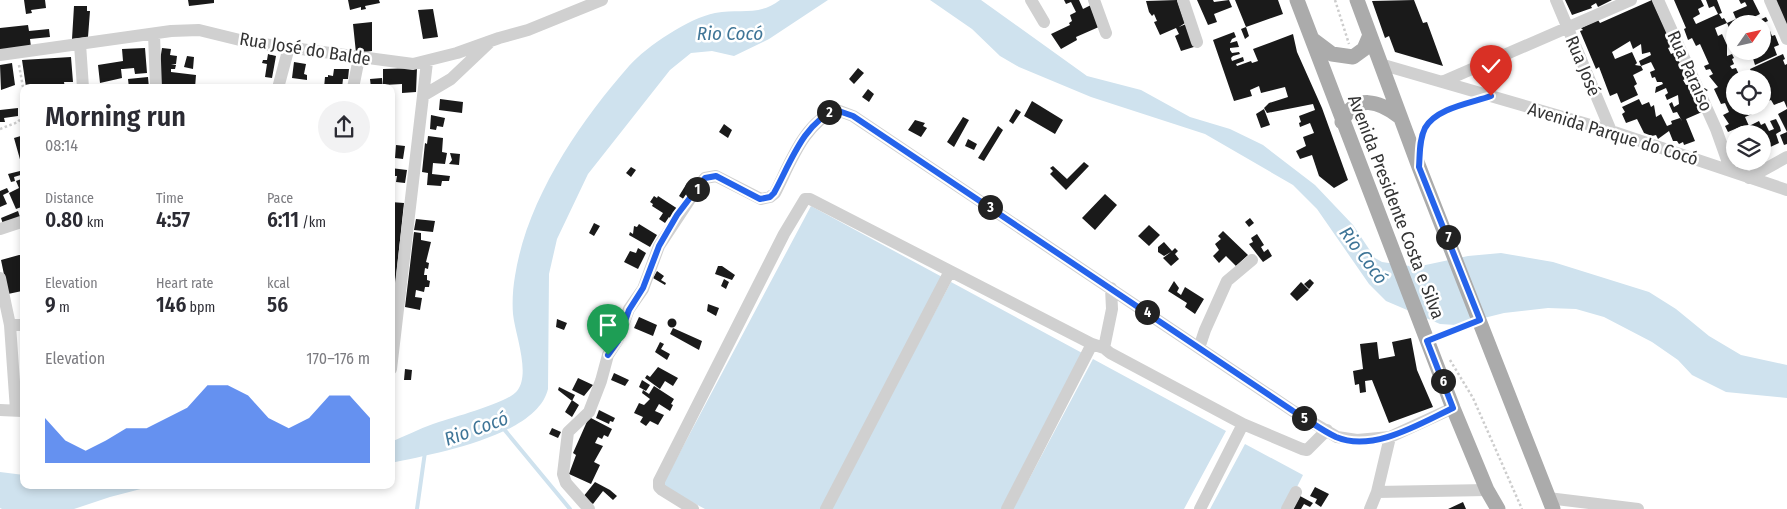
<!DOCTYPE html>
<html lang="en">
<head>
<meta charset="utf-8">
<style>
	body { margin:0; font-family:"Fira Sans Condensed",sans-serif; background:#f2f2f3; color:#2b2b33; height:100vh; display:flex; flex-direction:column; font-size:19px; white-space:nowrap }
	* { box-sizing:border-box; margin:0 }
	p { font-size:16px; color:#7c7c81 }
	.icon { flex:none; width:28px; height:28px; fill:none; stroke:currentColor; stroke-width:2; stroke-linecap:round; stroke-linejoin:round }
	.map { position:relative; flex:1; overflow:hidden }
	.panel { position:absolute; left:20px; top:84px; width:375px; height:405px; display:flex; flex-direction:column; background:#fff; border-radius:10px; box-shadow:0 2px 8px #0003 }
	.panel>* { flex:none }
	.needle { width:32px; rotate:56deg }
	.tools { position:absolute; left:1726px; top:15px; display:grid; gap:10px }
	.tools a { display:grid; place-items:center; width:45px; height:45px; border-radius:50%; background:#fff; box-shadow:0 2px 8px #0003; font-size:25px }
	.pin { position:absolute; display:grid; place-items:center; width:42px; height:42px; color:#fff; margin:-51px -21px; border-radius:50% 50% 50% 0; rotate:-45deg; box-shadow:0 0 5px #0007 }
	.pin .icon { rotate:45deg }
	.km { position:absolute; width:25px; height:25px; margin:-12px; border-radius:50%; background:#222; color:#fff; font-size:14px; line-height:25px; text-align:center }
	.round { display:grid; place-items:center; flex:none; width:52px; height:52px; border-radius:26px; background:#f2f2f3 }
	.headline { display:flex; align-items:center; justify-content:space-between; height:85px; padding:0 25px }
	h1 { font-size:28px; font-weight:600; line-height:38px }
	.metrics { display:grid; grid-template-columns:repeat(3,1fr); gap:8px; height:85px; padding:5px 25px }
	.metrics div { display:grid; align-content:center }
	.metrics b { font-size:21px; font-weight:600 }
	.metrics small { font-size:14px; font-weight:400 }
	.metrics p { font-size:14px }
	.chart { height:140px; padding:10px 25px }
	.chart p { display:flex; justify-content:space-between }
	.chart svg { width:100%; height:90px; margin-top:5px; fill:#2563eb; opacity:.7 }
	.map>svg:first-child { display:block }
	.water { fill:#cfe2ee }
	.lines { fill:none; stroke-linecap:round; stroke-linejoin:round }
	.stream { stroke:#cfe2ee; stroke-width:4 }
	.building { fill:#1a1a1a }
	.path { stroke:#cdcdcd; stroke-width:2.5; stroke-dasharray:2.5 2.5; stroke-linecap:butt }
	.minor { stroke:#d0d0d0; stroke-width:12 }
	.major { stroke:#ababab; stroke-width:15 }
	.route-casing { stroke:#fff; stroke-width:10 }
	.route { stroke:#2563eb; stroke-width:6 }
	.labels { text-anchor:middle; stroke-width:5; stroke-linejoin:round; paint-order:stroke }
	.street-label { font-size:18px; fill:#333; stroke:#fff }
	.water-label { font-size:19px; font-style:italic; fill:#3f7597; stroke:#fff }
</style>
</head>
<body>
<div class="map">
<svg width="1787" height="509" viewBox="0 0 1787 509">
	<rect width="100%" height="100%" fill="#fff"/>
	<path class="water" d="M780,0h48l-59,39 -35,17 -22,-5 -21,2 -21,17 -82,104 -31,65 -8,35 -1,115c-11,47 -114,65 -157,74v-21c14,-6 28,-13 42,-18 17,-6 75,-21 84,-33 14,-17 -2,-57 -4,-77 -1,-12 0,-27 2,-38 12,-77 64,-153 114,-210 18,-20 60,-48 86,-53 25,-5 43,4 65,-13z
		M930,0h51l106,76 54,14 49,27 40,12 33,16 52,40 38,40 22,33 7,4 34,5 52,-11 33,-3 52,9 96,30 27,17 33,27 32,19 46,10v33l-61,-6 -34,-17 -14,-15 -26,-18 -48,-25 -28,-8 -28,-1 -44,5 -48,12 -16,-1 -54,-23 -17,-17 -52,-75 -24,-24 -88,-51 -114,-37 -72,-30 -19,-11 -28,-27z
		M811,206l133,72 -123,231h-116l-43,-23z
		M951,282l133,72 -82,155h-172z
		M1093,359l133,72 -42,78h-171z
		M1245,444l58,31 -17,34h-76z
		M0,472l24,3v10h132l-46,12 -36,12h-72l-2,-1z"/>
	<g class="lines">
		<path class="stream" d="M503,428l67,81
			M417,509l8,-57"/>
	</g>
	<path class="building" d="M24,0h21l1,8 -15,2 1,3 -6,1z
		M188,0h26v3l-25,3z
		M348,0h31l1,3 -15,3 1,3 -5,1v-3l-11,3z
		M1064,0h15l4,9 8,-4 10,21 -25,11 1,3 -16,9 -10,-15 19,-9 -1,-2 3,-2 -2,-6 6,-3 -5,-10 -5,2z
		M1177,0l8,23 -6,4 7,-3 11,22 -16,5 -6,-15 4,-2 -3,-6 -16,7 -6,-13 3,-1 -3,-7 -2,2 -3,-4 -3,-11z
		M1197,0h16l1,2 15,-2 3,7 -18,7 3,8 -9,3z
		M1235,0h43l5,14 -37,13z
		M1414,0l9,23 4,-1 16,44 -48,-14 -6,-16 -4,2 -13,-37z
		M1565,0h47l-14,7 -2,-4 -5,3 1,2 -20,7z
		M1652,0l21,46 -5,2 3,6 7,-3 13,26 -8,3 3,5 3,-1 13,28 -16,7 9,22 -11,4 -1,-3 -4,2 -2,-3h-4l-4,-10 -11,8 -2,-4 -4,1 -8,-3 -7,-14 -11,4 -4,-9 3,-2 -3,-5 17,-8 3,6 7,-3 2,5 3,-2 2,12 5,-3 6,12 5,-2 -1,-3 9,-3 2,3 -5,-9 -4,1 -4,-9 3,-2 2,5 5,-3 -1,-9 -11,5 -2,-5 3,-2 -2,-5 -11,5 1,-6 7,-3 -1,-2h-5l-2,-5 -3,1 -2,-6 5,-2 -4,-8 -10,4 -2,-5 12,-6 -1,-3 -8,2 -1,-10 -8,5 -3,-8 -18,11 3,7 17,-7 5,11 -2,2 6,1 2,4 -10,5 4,9 -3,2 4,9 -17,8 -4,-10 -7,3 -11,-29 -3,2 -16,-38 3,-1 -2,-2 17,-8 2,3z
		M1674,0h27l3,6 -6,3 2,5 -7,4 3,6 22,-10 -4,-8 -5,2 -3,-8h11l5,13 -3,1 3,5 2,-1 3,5 -12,5 3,8 4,-2 5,11v11l5,-2 2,4 -2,1 2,5 -4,2 2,3 4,-1 5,11h-6v27h16l1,8 -7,3 4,9 10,-5 2,4 4,-2 4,8 5,-2 -4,-8 6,-2 4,8 1,4 -5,3 3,9 -13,6 2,3 -6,3v-21h-16l-4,-8 -14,6 -3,-6 4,-2 -6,-9 6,-3 -4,-9 -4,1 -7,-15 4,-2 -9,-11 4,-2 -3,-5 -4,1 -2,-4 5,-2 -9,-20 -4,2 -4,-8 -4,2 -4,-11 2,-1z
		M1739,0h14l7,14 -12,6 1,4 -9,-2 -5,2v7l-4,1 -4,-9 9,-4 -3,-7 14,-6 -2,-4 -4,2z
		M1775,0h12v27z
		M74,6h13v5h3l-2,26 -16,2z
		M433,9l5,28 -15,2 -5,-29z
		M1766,17l2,4 -7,3h-11z
		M372,22v29l-16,2 -3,-29z
		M28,25l1,6 20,-2 1,8 -20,2 1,8 -31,4v-23z
		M1246,27l3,9 -4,3 -4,-10z
		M1765,28l2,5 3,-2 2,5 3,-1 4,10 -5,2 3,8 -22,10 -4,-13 -3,2 -1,-3h15v-22z
		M1234,32l2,5 -4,2 -2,4 7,-2 2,6 -9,1v2l2,3 7,-1 1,2 -7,2 -2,2 1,3 11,-4 1,4 -8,3 1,2 14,-5 1,2 6,-2 -5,-12 40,-15 4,18 25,56 26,72 -14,8 -15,-12 -7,-21 -12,4 -4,-8 10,-5 -3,-9 11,-4 -4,-10 -10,4 -1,-4 2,-1 -2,-6 16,-6 -2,-6 -46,9 -3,-5 5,-5 19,-6 -3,-10 -24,6 -2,-7 -9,4 2,6 -18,5 -21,-61z
		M145,48l2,25 -12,1 -1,-6 -11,1h-2l1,9 -22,5 -2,-18 25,-4 -1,-12z
		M162,48l9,1 -1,6 7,1 -1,8 -5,1h5l-1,4h-4v3l25,3 -1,13h-34l-2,-21z
		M268,54l8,2 -4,22 -7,-1 2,-13 -5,-1 1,-3h4z
		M1783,54l2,5 -2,1 2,5 2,-1v44l-3,-7 -10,4 -3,-5 -3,1 -2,-5 3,-1 -7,-16 -2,-2 -14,2 -1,-3 7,-2 -2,-5z
		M187,56l7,1 -1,12 -9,-2z
		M71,57l2,25h-9l1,6 -39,-1 -4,-27z
		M294,62l12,2 -2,10 3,1v5l-15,-2z
		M12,63l3,22 -14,5 -1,-25z
		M417,68l-1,24 -14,1v-9l-19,1v-16z
		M858,68l6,5 -10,11 -5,-5z
		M334,69h15l-1,10h-5l-1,9h-18l1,-11h3v-2l5,1z
		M148,77l1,11h-20l-1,-9z
		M382,78l1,10h-12l-1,-9z
		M868,89l6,5 -5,8 -7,-5z
		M440,99l23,3 -1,11 -23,-3z
		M1032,101l31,19 -8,14 -31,-18z
		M18,108v8l-14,2 1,4h-5v-12z
		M1016,109l5,3 -8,12 -4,-3z
		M1264,109l6,16 -9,3 -5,-14z
		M1787,109v35l-3,1 -4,-10 7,-3 -9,-18z
		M431,115l14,3 -2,9 -6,-1 -1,4 -6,-1z
		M963,117l6,3 -15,27 -7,-5z
		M915,120l10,3 -2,3 4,2 -6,9 -13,-7z
		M724,124l8,6 -4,8 -9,-6z
		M998,126l5,4 -19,31 -6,-3z
		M24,135v27l-3,1 -7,-25z
		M428,136l15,2 -1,14 5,1 -2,11 -12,-1 -1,11 18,2 -1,5h-7l-1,5 -14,-1 1,-12 -6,-1 3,-29 2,1z
		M968,139l9,5 -3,6 -9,-4z
		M396,145l9,1 -2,13 -8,-1z
		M450,153l10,1 -1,11 -10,-1 3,-4z
		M1084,162l5,4 -23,24 -16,-16 3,-3 -3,-3 3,-2 14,13z
		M631,167l5,3 -5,7 -5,-4z
		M391,168l16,2 -2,13 -9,-1 1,-6h-6z
		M24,170v4l-10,3 1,4 -4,1 -3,-8z
		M24,178v28l-8,3 -7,-16 10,-5 -3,-7z
		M687,183l7,4 -9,13 -6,-4z
		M7,188l2,4 -6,3 4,9 -7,3v-16z
		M1105,194l12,11 -22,25 -13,-12z
		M654,196l3,2 1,-2 20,13 -7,10 -2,-2 -4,6 -6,-4 4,-6 -11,-7 1,-2 -3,-2z
		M391,202l13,1 -10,93 -3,-1z
		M18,211l2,6 -17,7 -2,-6z
		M1250,218l4,5 -5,4 -4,-5z
		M416,219l19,2 -2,11 -19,-2z
		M594,223l6,3 -6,10 -5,-3z
		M639,224l18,11 -7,12 -21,-12 1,-3 3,2 1,-8 3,1z
		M1149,225l11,10 -11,11 -11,-10z
		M1223,231l25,24 -12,11 -10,-10 -7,7 -6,-7 6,-6 -4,-6 6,-5 -3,-3z
		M414,232l7,1v7l10,2 -5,20 3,1 -1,6 -3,-1 -1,7h3v5l3,1 -1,6h-4l-1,5 -8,-2 -1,7 7,1 -2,12 -15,-3z
		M1257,234l7,11 -3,2 3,5 4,-3 4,7 -9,6 -14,-18 4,-2 -2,-4z
		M1164,242l8,9 3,-3 3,3 -3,3 4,5 -8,7 -8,-8 8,-6 -7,4 -6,-4v-5z
		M638,248l8,5 -8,16 -14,-7 6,-11 6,2z
		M19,255h5v30l-4,1 2,5 -14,3 -7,-34z
		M718,266h4l13,9 -3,5 -17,-6z
		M657,271l7,5 -3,4 5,3 -1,2 -12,-7z
		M724,279l5,3 -3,7 -5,-3z
		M1310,279l4,4 -5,6 -5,-5z
		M1174,281l5,7 -2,4 4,3 4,-8 19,12 -9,15 -10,-7 2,-4 -19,-12z
		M1301,282l8,8 -12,11 -7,-7z
		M708,304l11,4 -3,8 -9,-5z
		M639,317l18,8 -4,11 -19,-8z
		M667.5 323a4.5 4.5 0 1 1 9 0a4.5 4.5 0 1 1-9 0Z
		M557,319l10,4 -3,7 -8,-3z
		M673,328l29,13 -3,9 -29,-16z
		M1411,338l6,32 16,37 -44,16 -17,-43 -7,1 1,11 -6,1 -1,-9 -4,1 -2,-14 10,-2 -3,-25 17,-2 2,17 16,-3 -3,-14z
		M660,342l4,2 -3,5 9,5 -3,6 -12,-8z
		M658,367l20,11 -5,8 -8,-5 -5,8 -15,-11 2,-3 3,2z
		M405,369l7,1 -1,10h-7z
		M614,373l15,7 -4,6 -14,-6z
		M578,378l15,7 -9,11 -12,-6z
		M642,380l8,5 -4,6 -7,-4z
		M654,386l20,13 -3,5 2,1 -3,6 -11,-7 -4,7 9,4 -6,10 -8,-4 -4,5 -6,-4 3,-5 -9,-4 5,-10 5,2 6,-6 -8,-6 1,-3 6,4z
		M559,387l16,8 -3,6 -14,-11z
		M572,400l7,5 -7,12 -7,-5z
		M599,410l16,8 -2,4 -3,-1 -1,3 -13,-6z
		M589,417l23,12 -4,8 -4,-2 -2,4 -4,-2 -3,6 8,3 -9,16 6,3 -9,19 -22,-10 7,-19 -3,-2z
		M552,428l9,4 -3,6 -9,-4z
		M595,482l15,8 7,6 -4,4 -10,-9 -10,13 -10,-7z
		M1315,487l14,7 -8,13 -6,-4 2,-4 -7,-3z
		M1300,496l13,7 -3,4 -6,-3 -3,5h-8z
		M1463,502l3,7h-18z"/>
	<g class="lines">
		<path class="path" d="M1335,0l14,44
			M19,65l5,28
			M0,129l18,-7 6,-8
			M1422,136c8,-22 29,-26 49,-33
			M1440,335l28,-10
			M1450,360l23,38 49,111"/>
		<path class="minor" d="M1031,0l13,22
			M1094,0l12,33
			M1183,0l14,42
			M1556,0l55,131
			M1658,0l58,129 15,42
			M1770,0l17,39
			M154,34l2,54
			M80,44l3,44
			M0,55l171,-24 28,-1 49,12 165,22 44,-11 42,-15 29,-8 74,-30
			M1380,64l231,67 176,59
			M1442,82l189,-82
			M278,88l11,-41
			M353,88l6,-30
			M424,95l27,-16 38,-36
			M1749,178l38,-21
			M0,229l24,-8
			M0,278l10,47 6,85
			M1111,288l1,21 -8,39 6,5 133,71 59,25 5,1 20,-20
			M10,325h14
			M1199,348l6,-18 22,-49 25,-21
			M391,369l36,-307
			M0,410l22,1
			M1377,492l110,-2
			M1548,498l90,11
			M589,509l-23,-26 -3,-9 5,-42 21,-20 12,-31 7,-26 9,-14 12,-32 14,-20 16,-43 41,-62 5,-6 11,-2 45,23 9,-2 5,-4c15,-29 29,-71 62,-83l16,6 440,295 44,26 20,3 33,-3
			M693,509l-31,-19 -3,-3v-6l125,-247 21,-35h5l282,145 12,4
			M826,509l124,-238
			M1007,509l85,-165
			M1200,509l43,-85
			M1287,509l9,-17
			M1370,509l7,-17 13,-55 63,-29"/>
		<path class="major" d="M1297,0l156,408 34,82 11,19
			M1357,0l62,167 134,342
			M1312,39l20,15 21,3 11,-8 6,-14
			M1342,122c14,-29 37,-21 58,-5"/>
	</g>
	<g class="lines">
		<g class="route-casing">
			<path id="route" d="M608,355l10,-14 11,-31 14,-22 16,-42 18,-31 28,-37 11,-2 44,23 10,-2 4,-4c16,-29 30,-71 62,-83l17,6 440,295c14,8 28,19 43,26 37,16 85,-14 117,-29l-26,-67 53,-21 -61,-153c1,-13 0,-27 6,-39 11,-20 46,-25 66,-32"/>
		</g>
		<use href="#route" class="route"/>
	</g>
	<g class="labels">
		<g class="street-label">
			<text transform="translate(305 49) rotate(9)" y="6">Rua José do Balde</text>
			<text transform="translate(1583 66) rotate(67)" y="6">Rua José</text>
			<text transform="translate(1690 71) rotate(66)" y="6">Rua Paraíso</text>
			<text transform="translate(1613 134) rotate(17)" y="6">Avenida Parque do Cocó</text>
			<text transform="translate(1396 207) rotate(69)" y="6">Avenida Presidente Costa e Silva</text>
		</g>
		<g class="water-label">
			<text x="730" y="40">Rio Cocó</text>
			<text transform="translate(1364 255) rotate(53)" y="7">Rio Cocó</text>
			<text transform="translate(476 428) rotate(-20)" y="7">Rio Cocó</text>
		</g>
	</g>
</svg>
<div class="tools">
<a><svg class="needle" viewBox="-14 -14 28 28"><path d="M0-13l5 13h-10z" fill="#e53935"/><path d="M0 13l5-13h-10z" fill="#7c7c81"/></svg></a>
<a><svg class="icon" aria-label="locate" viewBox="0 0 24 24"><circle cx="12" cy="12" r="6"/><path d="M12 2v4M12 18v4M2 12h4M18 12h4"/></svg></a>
<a><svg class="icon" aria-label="layers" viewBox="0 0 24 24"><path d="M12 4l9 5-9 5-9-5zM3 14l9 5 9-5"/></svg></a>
</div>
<div class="pin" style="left:608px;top:355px;background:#1e9e55"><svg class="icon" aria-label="arrive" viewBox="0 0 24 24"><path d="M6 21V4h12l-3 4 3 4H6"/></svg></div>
<div class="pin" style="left:1491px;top:96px;background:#d93025"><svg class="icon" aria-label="check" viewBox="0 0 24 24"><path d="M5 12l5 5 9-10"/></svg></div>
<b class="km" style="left:697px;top:189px">1</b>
<b class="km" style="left:829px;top:112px">2</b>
<b class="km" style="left:990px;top:207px">3</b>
<b class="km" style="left:1147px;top:312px">4</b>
<b class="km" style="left:1304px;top:418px">5</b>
<b class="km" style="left:1443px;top:381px">6</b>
<b class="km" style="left:1448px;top:237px">7</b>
<section class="panel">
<div class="headline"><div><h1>Morning run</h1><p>08:14</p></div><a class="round"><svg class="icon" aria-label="share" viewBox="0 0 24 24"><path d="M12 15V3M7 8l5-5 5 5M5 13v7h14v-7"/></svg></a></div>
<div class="metrics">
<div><p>Distance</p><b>0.80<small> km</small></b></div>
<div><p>Time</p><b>4:57</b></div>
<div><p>Pace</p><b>6:11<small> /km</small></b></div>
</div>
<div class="metrics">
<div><p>Elevation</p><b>9<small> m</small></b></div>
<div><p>Heart rate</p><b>146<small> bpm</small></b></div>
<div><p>kcal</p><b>56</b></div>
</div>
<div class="chart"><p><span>Elevation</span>170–176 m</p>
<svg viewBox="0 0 160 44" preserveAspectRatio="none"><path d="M0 44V22L10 33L20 38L30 33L40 27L50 27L60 22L70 17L80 6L90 6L100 11L110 22L120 27L130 22L140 11L150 11L160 22V44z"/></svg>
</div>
</section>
</div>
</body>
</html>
